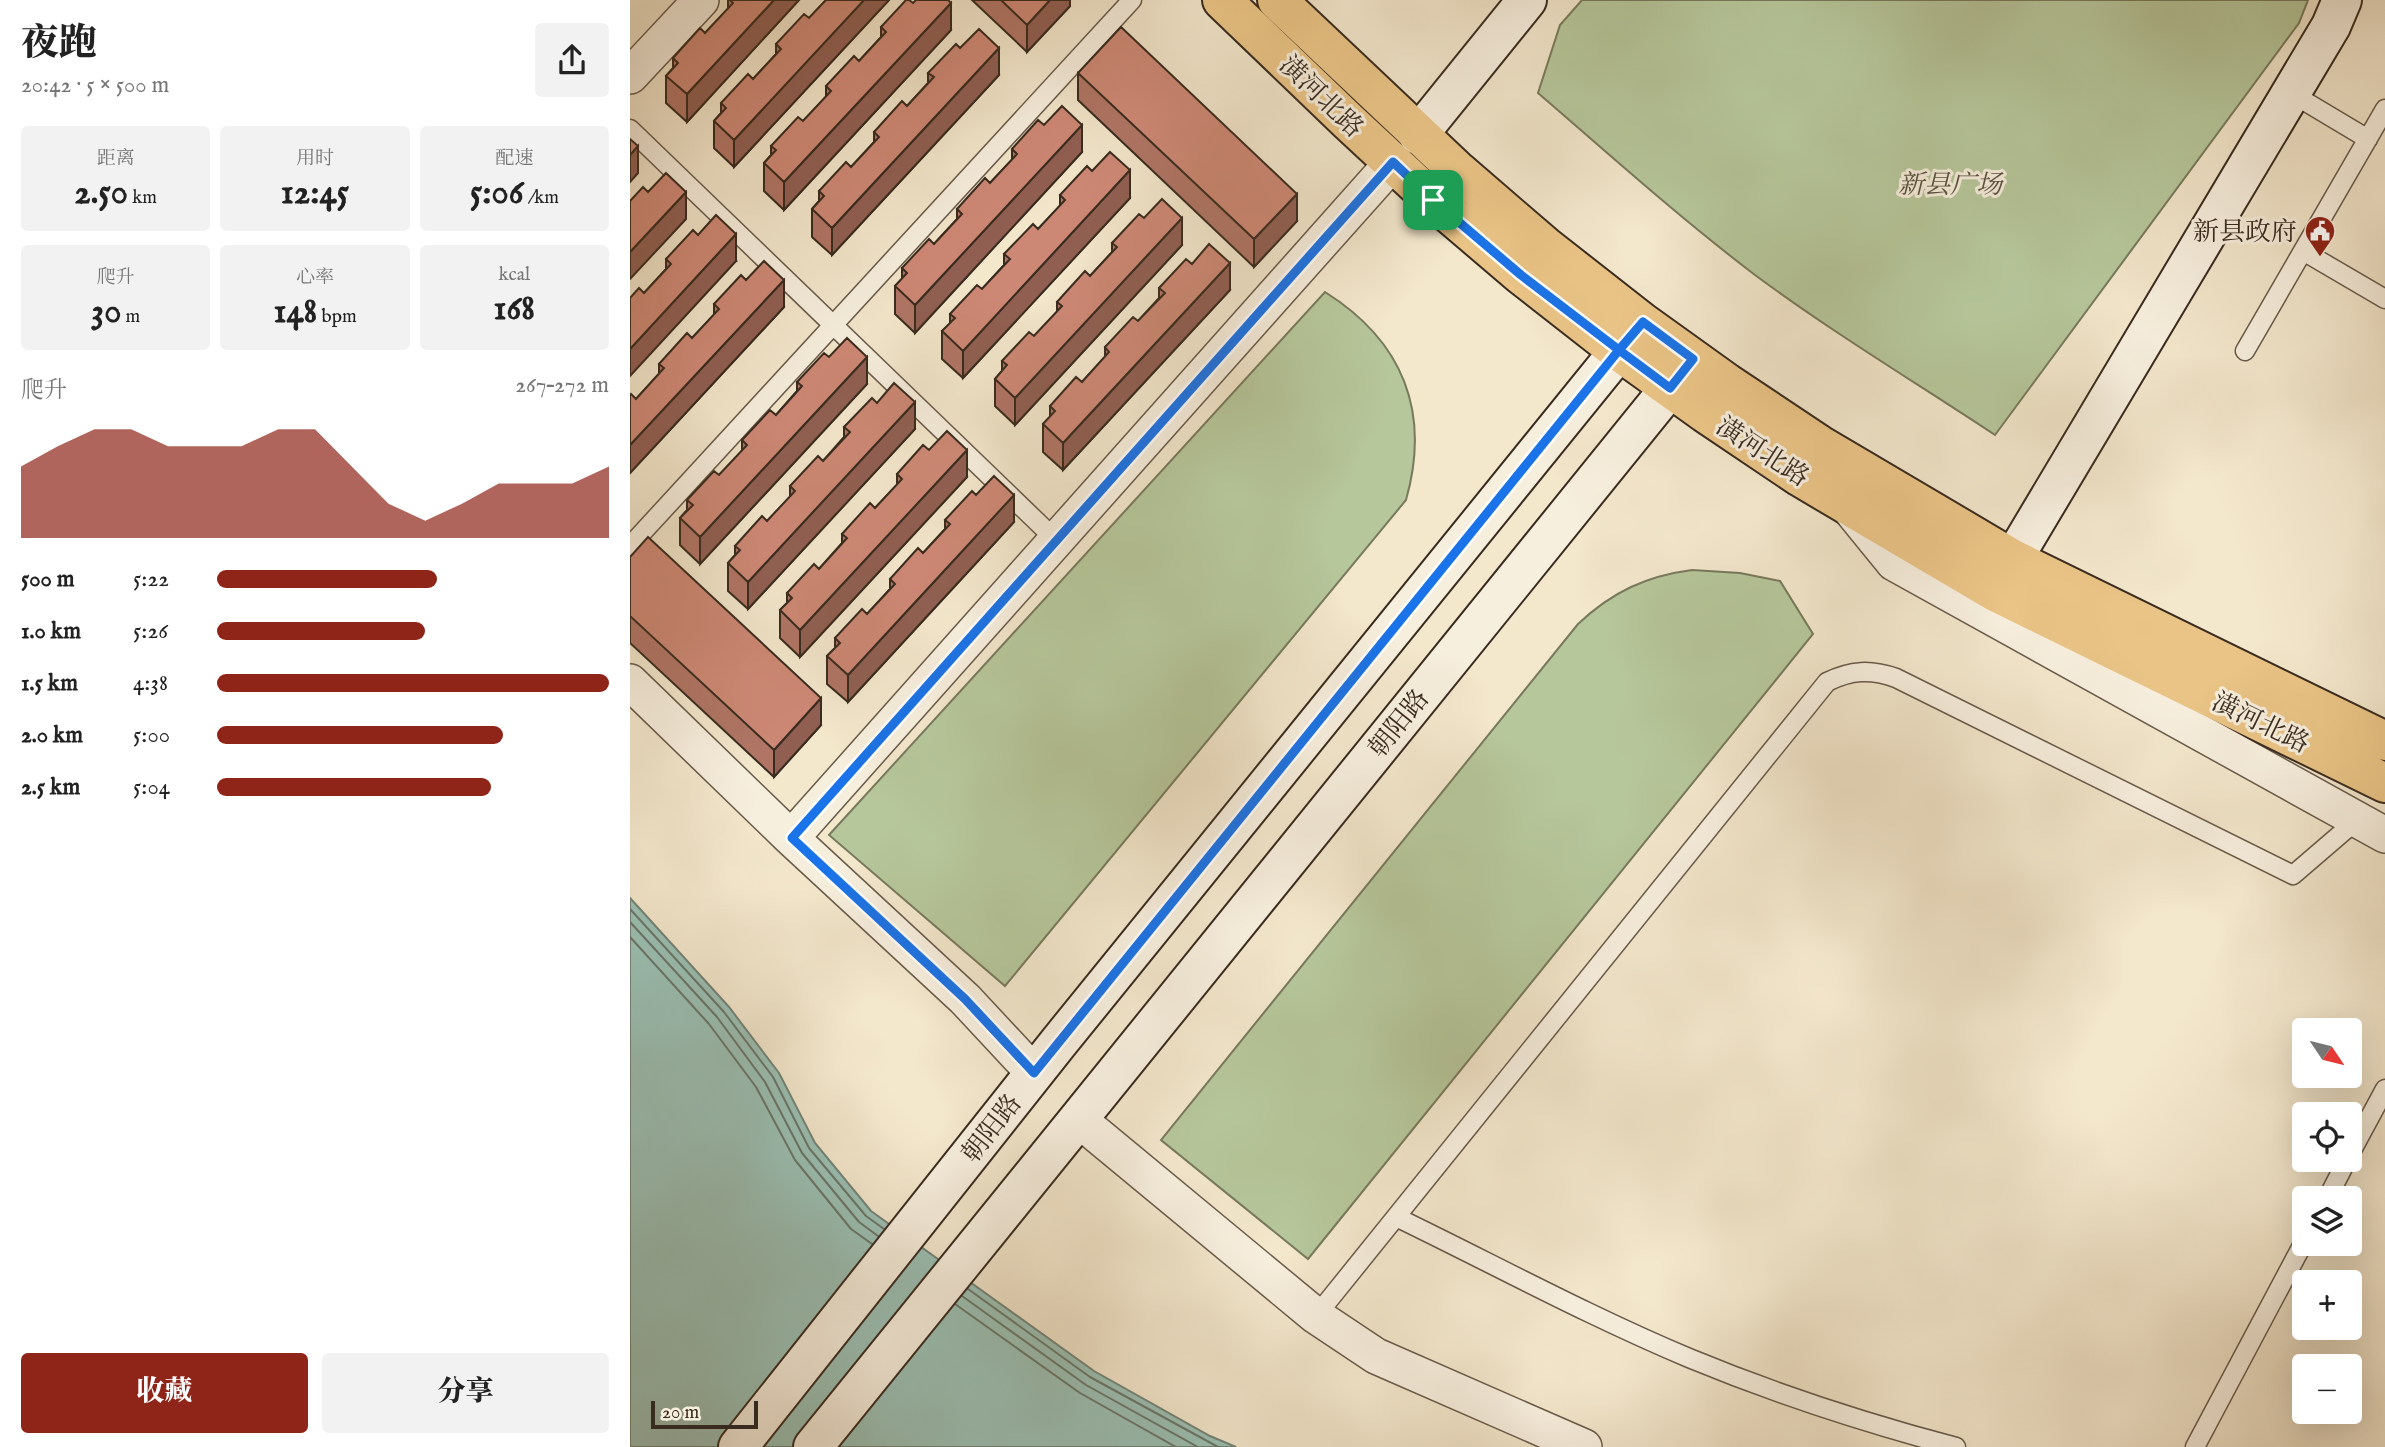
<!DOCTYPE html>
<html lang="zh">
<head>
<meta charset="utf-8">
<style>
	body { margin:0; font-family:"IM FELL English","Noto Serif SC",serif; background:#f2f2f2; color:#222; height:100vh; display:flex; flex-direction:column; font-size:26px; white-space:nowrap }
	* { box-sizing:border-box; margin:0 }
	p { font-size:23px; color:#767676 }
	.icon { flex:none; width:38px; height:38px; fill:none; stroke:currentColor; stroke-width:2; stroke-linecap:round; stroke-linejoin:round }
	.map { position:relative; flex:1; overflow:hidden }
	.drawer { display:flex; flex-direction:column; background:#fff; width:630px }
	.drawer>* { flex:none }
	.needle { width:46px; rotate:125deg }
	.controls { position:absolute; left:1662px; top:1018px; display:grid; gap:14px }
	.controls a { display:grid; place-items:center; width:70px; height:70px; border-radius:7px; background:#fff; box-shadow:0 7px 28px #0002; font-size:35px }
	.scale { position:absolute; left:21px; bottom:18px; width:107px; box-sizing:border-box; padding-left:7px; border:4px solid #392b1f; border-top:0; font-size:19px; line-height:24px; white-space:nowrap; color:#392b1f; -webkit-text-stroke:5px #f7efde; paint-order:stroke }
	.pin { position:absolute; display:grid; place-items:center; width:60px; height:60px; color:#fff; margin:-30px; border-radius:14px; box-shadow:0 4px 10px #0006 }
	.round { display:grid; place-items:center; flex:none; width:74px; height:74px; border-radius:7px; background:#f2f2f2 }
	.headline { display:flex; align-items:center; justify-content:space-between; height:119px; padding:0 21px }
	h1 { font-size:38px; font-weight:800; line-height:52px }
	.metrics { display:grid; grid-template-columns:repeat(3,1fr); gap:10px; height:119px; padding:7px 21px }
	.metrics div { display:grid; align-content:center; border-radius:7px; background:#f2f2f2; text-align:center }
	.metrics b { font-size:35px; font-weight:800 }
	.metrics small { font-size:19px; font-weight:400 }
	.metrics p { font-size:19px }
	.chart { height:196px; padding:14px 21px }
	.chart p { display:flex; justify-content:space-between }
	.chart svg { width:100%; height:126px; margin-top:7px; fill:#8f2418; opacity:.7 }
	.cta { display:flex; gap:14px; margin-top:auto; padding:14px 21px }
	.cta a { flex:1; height:80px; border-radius:7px; background:#8f2418; color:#fff; font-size:28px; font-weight:800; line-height:80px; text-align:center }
	.cta a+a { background:#f2f2f2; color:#222 }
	ul { padding:0 21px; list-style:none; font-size:23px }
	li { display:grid; grid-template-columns:112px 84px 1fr; align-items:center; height:52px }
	li i { height:18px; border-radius:9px; background:#8f2418 }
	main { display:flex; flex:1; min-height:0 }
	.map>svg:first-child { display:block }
	.green { fill:#b6c79b; stroke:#78795d; stroke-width:2 }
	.water { fill:#9bc0b4; stroke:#748478; stroke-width:2 }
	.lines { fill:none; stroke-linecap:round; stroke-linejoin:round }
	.shore { stroke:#6a766a; stroke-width:2 }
	.service-casing { stroke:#685a4a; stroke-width:21 }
	.minor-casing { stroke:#685a4a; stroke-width:38 }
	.secondary-casing { stroke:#392b1f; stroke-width:42 }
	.primary-casing { stroke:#392b1f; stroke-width:42 }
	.service { stroke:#f7efde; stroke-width:18 }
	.minor { stroke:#f7efde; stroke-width:35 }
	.secondary { stroke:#f7efde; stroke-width:38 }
	.primary { stroke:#eac486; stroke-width:38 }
	.wall { fill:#b07565; stroke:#392b1f; stroke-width:2 }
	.shaded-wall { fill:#905f52; stroke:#392b1f; stroke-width:2 }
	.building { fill:#cd8875; stroke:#392b1f; stroke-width:2 }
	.route-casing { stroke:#fff; stroke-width:14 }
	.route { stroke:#1a73e8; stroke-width:9 }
	.labels { text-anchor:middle; stroke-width:6; stroke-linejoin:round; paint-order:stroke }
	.street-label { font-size:26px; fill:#392b1f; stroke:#f7efde }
	.park-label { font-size:26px; font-style:italic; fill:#58523e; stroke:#f7efde }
	.poi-label { font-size:26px; fill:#392b1f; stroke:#f7efde; text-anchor:end }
</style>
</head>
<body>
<main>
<section class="drawer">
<div class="headline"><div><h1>夜跑</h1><p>20:42 · 5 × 500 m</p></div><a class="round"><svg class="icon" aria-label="share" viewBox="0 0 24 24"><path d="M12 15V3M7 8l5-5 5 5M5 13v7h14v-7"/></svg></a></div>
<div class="metrics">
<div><p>距离</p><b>2.50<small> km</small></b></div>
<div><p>用时</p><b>12:45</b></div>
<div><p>配速</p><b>5:06<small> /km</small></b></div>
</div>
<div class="metrics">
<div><p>爬升</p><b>30<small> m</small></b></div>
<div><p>心率</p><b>148<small> bpm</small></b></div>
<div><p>kcal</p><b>168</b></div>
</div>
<div class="chart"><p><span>爬升</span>267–272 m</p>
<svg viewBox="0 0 160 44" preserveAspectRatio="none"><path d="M0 44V19L10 12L20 6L30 6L40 12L50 12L60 12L70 6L80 6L90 19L100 32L110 38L120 32L130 25L140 25L150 25L160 19V44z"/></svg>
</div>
<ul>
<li><b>500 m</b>5:22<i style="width:56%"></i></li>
<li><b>1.0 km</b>5:26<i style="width:53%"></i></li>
<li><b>1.5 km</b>4:38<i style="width:100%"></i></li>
<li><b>2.0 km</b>5:00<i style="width:73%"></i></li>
<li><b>2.5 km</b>5:04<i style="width:70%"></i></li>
</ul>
<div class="cta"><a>收藏</a><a>分享</a></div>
</section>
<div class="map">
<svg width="1755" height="1447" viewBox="0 0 1755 1447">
	<rect width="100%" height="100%" fill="#f3e7cc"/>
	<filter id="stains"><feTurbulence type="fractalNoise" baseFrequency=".00286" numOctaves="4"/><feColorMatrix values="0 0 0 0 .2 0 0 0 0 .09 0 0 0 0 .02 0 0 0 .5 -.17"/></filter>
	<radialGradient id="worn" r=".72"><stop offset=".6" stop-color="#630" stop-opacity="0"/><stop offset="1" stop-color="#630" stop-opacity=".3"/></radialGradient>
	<path class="green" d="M952,0h726l-9,23 -304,412c-80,-53 -163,-103 -240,-160 -75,-57 -145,-120 -217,-182l22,-68z
		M695,292c78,49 106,120 81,208l-401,486 -176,-151z
		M1062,570l48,3 40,8 33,53 -505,625 -147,-119 417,-516c34,-32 68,-48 114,-54z"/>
	<path class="water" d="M0,898l99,109 50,66 36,70 56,68 223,160 116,65 26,11h-606z"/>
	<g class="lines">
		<path class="shore" d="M0,909l94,103 49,65 36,71 57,68 18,13
			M0,922l87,95 48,65 37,71 57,69 19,14
			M0,937l79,87 47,63 39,73 56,69 21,15
			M338,1289l122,88 128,70
			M332,1296l124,89 112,62
			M325,1304l125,89 96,54"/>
		<g class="service-casing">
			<path id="service" d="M1661,93l77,46
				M0,129l427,412
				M1673,251l82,48
				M1615,351l140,-242
				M0,546l502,-546
				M1720,1154l35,-65
				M1697,1199l20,-39
				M766,1217c97,47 193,99 293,141 87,36 176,65 267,89
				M686,1316l511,-634c24,-12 44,-13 69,-4l397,197 64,-55
				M1565,1447l110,-207"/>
		</g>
		<g class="minor-casing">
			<path id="minor" d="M0,76l71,-76
				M1220,509l44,54 491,272
				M0,682l161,156 174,161 69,74
				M161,838l602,-676
				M448,1119l238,197 60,40 208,91"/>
		</g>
		<g class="secondary-casing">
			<path id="secondary" d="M788,135l109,-135
				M1383,559l318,-533 11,-26
				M108,1447l321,-405 581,-717
				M183,1447l877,-1084"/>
		</g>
		<g class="primary-casing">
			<path id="primary" d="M592,0l126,121 85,79 88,75 92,72 92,66 95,64 195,115 390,191
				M647,0l181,171 87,75 97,76 85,61 93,62 193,114 372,182"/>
		</g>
		<use href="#service" class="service"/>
		<use href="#minor" class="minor"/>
		<use href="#secondary" class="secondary"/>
		<use href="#primary" class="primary"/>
	</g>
	<path class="wall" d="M98,0h71l-112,122 -21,-19v-27l7,-8v-10l32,-25 23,-24z
		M196,0h63l-155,167 -20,-19v-27l7,-8v-10l32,-24 23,-25v-10l33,-26z
		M342,0h98v6l-43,46z
		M283,3l38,27 -167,180 -20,-19v-28l7,-8v-9l32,-25 23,-24v-11l33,-25 22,-24v-10z
		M330,48l39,27 -167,180 -20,-18v-28l7,-8v-10l32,-24 23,-25v-10l33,-26 21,-23v-10z
		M448,73l219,148 -43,46 -176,-167z
		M414,125l38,27 -167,181 -20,-19v-28l7,-7v-11l32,-24 23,-25v-10l33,-26 22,-23v-11z
		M462,171l38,27 -167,180 -21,-19v-28l8,-7v-10l32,-25 22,-24v-11l34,-25 22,-23v-11z
		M514,218l38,27 -167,180 -20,-19v-27l7,-8v-10l32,-25 23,-24v-10l33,-26 22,-24v-9z
		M68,235l38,26 -92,32 22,-24v-10z
		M562,264l38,26 -167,180 -20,-18v-28l7,-7v-11l32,-24 23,-25v-10l33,-26 21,-23v-10z
		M116,280l38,27 -154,166 6,-74 23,-25v-10l33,-26 22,-23v-11z
		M199,357l38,27 -167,180 -20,-19v-27l7,-8v-10l32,-25 23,-24v-11l34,-25 21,-24v-9z
		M247,403l38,26 -167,180 -20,-18v-28l7,-8v-9l32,-25 23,-24v-11l33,-25 21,-24v-10z
		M299,450l38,27 -167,180 -20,-19v-28l7,-7v-10l32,-24 23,-26v-9l33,-26 22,-23v-11z
		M346,495l38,27 -166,180 -21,-18v-28l8,-8v-10l32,-24 23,-25v-10l33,-26 22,-24v-9z
		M0,557l191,168 -47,52 -144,-134z"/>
	<path class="shaded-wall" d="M144,0h25l-112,122v-28z
		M234,0h25l-155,167v-27z
		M420,0h20v6l-43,46v-27z
		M321,3v27l-167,180v-28z
		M369,48v27l-167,180v-27z
		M452,125v27l-167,181v-28z
		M8,146v27l-8,9v-27z
		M500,170v28l-167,180v-27z
		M56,192v27l-56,60v-27z
		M667,194v27l-43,46v-28z
		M552,218v27l-167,180v-27z
		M106,234v27l-106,115v-27z
		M600,263v27l-167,180v-27z
		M154,280v27l-154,166v-28z
		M237,357v27l-167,180v-27z
		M285,402v27l-167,180v-27z
		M337,450v27l-167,180v-27z
		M384,495v27l-166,180v-27z
		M191,698v27l-47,52v-27z"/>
	<path class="building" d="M100,0h44l-87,94 -21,-18 12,-13 -5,-5 27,-30 5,5 28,-30z
		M196,0h38l-130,140 -20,-19 12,-13 -5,-5 27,-29 5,5 28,-30 -5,-5 28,-30 5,4z
		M276,0h3l4,3 3,-3h32l3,3 -167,179 -20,-19 12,-13 -5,-4 27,-29 5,4 28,-30 -5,-5 28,-30 5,5 27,-29 -5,-5z
		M371,0h49l-23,25z
		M491,27l176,167 -43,45 -176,-166z
		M349,29l20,19 -167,180 -20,-19 12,-13 -5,-5 27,-29 5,5 28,-30 -5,-5 28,-31 5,5 27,-29 -6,-4 28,-29 4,4z
		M432,106l20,19 -167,180 -20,-19 12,-13 -5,-5 27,-29 5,5 28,-30 -5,-5 28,-31 5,5 27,-29 -5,-5 26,-29 6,5z
		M0,139l8,7 -8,9z
		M480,152l20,18 -167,181 -21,-20 13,-13 -5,-4 27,-29 5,4 28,-30 -6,-5 29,-30 5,5 27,-29 -5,-5 27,-29 5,5z
		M36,173l20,19 -56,60v-51l13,-14 5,5z
		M532,199l20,19 -167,180 -20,-19 12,-14 -5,-4 27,-29 5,4 28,-30 -5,-4 28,-31 5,5 27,-29 -5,-4 27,-29 5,4z
		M86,215l20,19 -106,115v-51l9,-10 5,5 27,-29 -5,-5 27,-29 5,5z
		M579,244l21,19 -167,180 -20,-19 12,-13 -5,-5 26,-29 6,5 27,-30 -4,-5 28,-30 5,4 27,-28 -6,-5 27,-29 6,5z
		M134,261l20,19 -154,165v-50l1,-1 5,5 28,-31 -5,-4 28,-31 5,5 27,-29 -5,-5 27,-29 5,5z
		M217,338l20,19 -167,180 -20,-19 13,-13 -6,-5 27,-29 5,4 28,-30 -5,-5 28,-30 6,5 26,-29 -5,-4 27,-29 5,4z
		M264,383l21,19 -167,180 -20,-19 12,-13 -5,-4 27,-30 5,5 28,-30 -5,-5 28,-30 5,5 27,-29 -6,-5 28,-29 5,5z
		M317,431l20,19 -167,180 -20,-20 12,-12 -5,-5 27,-29 5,5 28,-31 -5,-4 28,-31 5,5 27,-29 -5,-5 26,-29 6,5z
		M364,476l20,19 -166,180 -21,-19 13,-13 -5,-5 27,-29 5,5 28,-30 -5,-5 28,-31 5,5 27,-29 -5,-4 27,-29 4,4z
		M18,537l173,161 -47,52 -144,-134v-59z"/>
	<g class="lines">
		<g class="route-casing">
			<path id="route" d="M803,200l-40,-38 -601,676 173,161 69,74 585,-723 51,38 23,-29 -50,-37 -24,28 -98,-75 -88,-75"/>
		</g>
		<use href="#route" class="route"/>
	</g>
	<defs>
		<g id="civic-pin" transform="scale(1.575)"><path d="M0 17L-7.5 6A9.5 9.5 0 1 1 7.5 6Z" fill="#8f2418" stroke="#f7efde"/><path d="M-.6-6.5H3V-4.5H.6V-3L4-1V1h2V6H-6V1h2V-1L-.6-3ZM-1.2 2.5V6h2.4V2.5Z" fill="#fff"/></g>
	</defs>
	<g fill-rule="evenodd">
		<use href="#civic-pin" x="1690" y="231"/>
	</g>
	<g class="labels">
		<g class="street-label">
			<text transform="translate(692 96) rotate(44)" y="9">潢河北路</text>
			<text transform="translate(1133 451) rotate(33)" y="9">潢河北路</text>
			<text transform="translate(1631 722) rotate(26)" y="9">潢河北路</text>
			<text transform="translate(768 723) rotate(-51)" y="9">朝阳路</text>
			<text transform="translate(361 1128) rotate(-52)" y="9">朝阳路</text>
		</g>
		<g class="park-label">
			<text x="1320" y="193">新县广场</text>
		</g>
		<g class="poi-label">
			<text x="1667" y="240">新县政府</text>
		</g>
	</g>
	<rect width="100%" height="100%" filter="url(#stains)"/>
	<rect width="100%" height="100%" fill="url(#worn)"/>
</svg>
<div class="controls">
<a><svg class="needle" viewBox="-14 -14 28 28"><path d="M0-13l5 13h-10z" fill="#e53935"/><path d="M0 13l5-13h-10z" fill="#767676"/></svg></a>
<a><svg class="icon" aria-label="locate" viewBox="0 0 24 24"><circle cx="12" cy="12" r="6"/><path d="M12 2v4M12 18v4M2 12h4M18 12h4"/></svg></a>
<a><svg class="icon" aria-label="layers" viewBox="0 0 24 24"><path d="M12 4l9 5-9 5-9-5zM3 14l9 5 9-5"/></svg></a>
<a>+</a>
<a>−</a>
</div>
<div class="scale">20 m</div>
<div class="pin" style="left:803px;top:200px;background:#1e9e55"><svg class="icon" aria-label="arrive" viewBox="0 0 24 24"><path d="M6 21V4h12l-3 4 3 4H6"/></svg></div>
</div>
</main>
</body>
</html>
